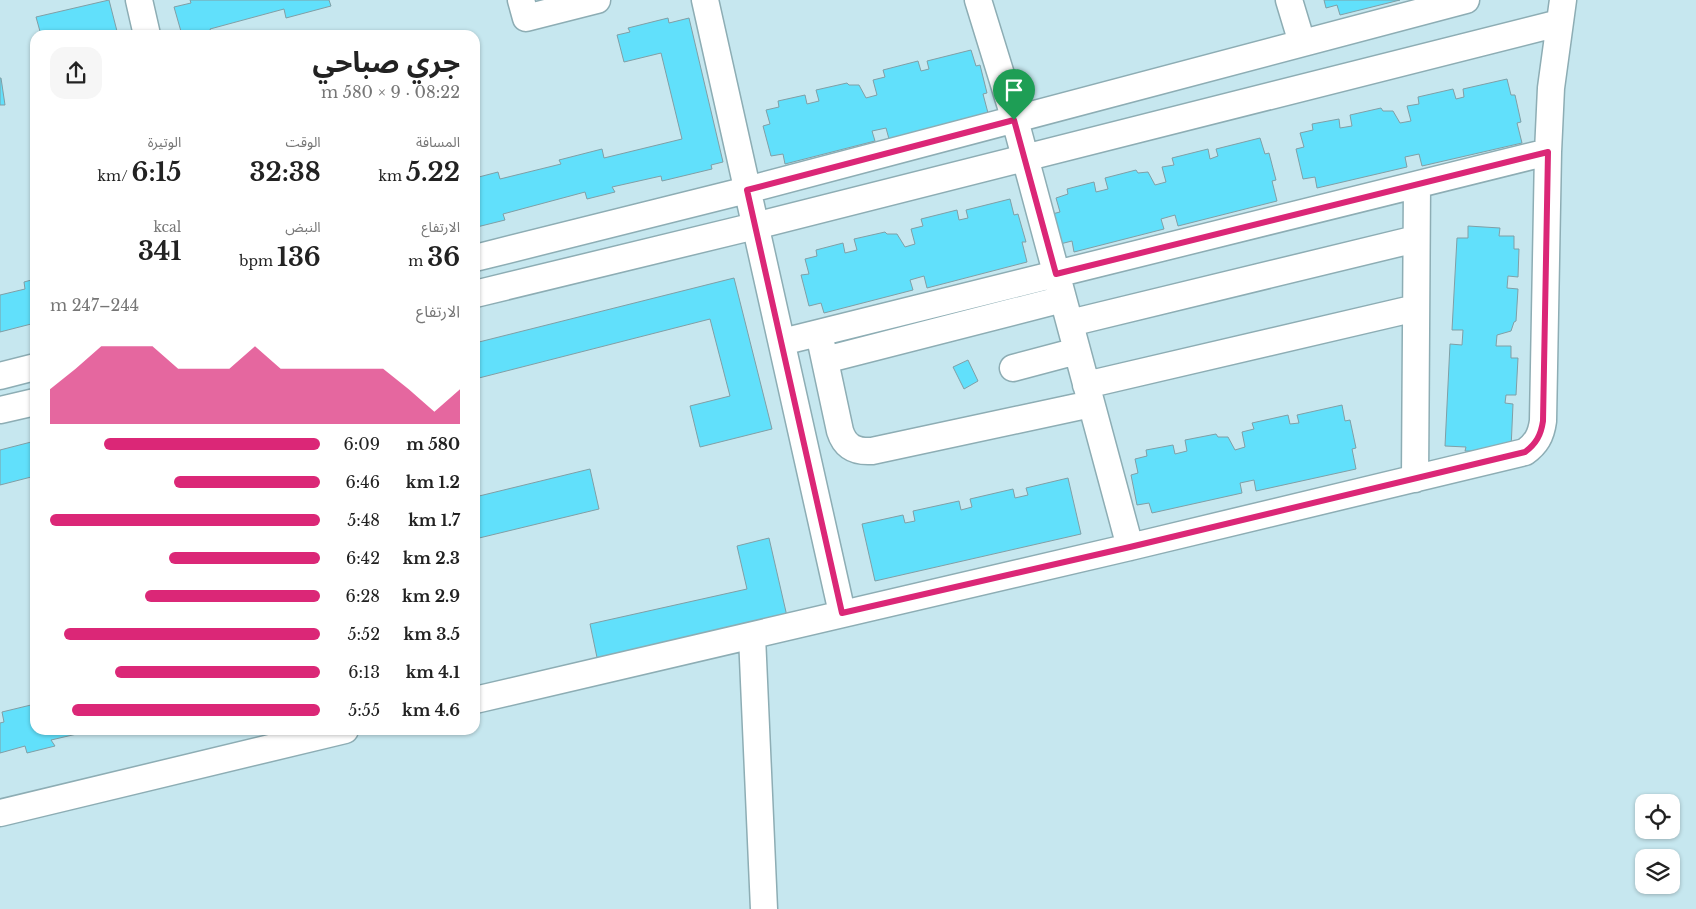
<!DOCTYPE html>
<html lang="ar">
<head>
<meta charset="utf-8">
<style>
	body { margin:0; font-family:"Libre Baskerville","Noto Sans Arabic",serif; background:#f6f6f6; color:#222; direction:rtl; height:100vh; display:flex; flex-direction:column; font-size:19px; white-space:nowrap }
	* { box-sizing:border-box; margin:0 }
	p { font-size:16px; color:#767676 }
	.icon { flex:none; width:28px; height:28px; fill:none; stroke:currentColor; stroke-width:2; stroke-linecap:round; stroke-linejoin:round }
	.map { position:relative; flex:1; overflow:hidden; direction:ltr }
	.side { position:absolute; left:30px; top:30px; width:450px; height:705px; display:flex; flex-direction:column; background:#fff; border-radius:15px; box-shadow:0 1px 4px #0004; direction:rtl }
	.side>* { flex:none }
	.buttons { position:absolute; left:1635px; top:794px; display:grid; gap:10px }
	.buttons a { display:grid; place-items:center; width:45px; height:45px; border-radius:10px; background:#fff; box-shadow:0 1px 4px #0004; font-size:25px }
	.pin { position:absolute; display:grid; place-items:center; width:42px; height:42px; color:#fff; margin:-51px -21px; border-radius:50% 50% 50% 0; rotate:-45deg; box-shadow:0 0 5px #0007 }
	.pin .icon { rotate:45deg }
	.round { display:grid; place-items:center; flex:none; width:52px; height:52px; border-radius:15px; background:#f6f6f6 }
	.overview { display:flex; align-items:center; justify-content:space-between; height:85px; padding:0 20px }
	h1 { font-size:28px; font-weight:700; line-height:38px }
	.metrics { display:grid; grid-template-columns:repeat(3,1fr); gap:8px; height:85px; padding:5px 20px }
	.metrics div { display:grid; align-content:center }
	.metrics b { font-size:25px; font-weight:700 }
	.metrics small { font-size:14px; font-weight:400 }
	.metrics p { font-size:14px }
	.chart { height:140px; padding:10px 20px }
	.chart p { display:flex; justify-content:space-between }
	.chart svg { width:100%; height:90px; margin-top:5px; fill:#db2777; opacity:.7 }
	ul { padding:0 20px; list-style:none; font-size:16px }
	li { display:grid; grid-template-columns:80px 60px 1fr; align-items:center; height:38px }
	li i { height:12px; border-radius:6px; background:#db2777 }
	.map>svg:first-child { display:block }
	.building { fill:#61e0fb; stroke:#809fa6 }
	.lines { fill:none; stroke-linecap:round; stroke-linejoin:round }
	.minor-casing { stroke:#8dadb4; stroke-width:29 }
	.minor { stroke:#fff; stroke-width:26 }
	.route-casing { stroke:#fff; stroke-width:10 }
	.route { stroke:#db2777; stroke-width:6 }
</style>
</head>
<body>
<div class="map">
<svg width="1696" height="909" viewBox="0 0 1696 909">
	<rect width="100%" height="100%" fill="#c6e7ef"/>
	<path class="building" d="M109,0l9,35h-77l-5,-18z
		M190,0h139l2,6 -45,12 -2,-9 -74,20 2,6h-30l-8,-28 17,-4z
		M1324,0h76l-60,15 -3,-10 -11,3z
		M668,18l1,5 20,-5 34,144 -12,3 1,4 -50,12 -1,-5 -49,11 3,5 -28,7 -2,-7 -82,22 2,6 -28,7 -2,-4v-45l23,-6 2,7 61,-15 -2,-4 43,-11 2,9 78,-19 -21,-86 -37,9 -7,-27 13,-3 -2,-4z
		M971,50l5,16 4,-1 7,28 -4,1 5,19 -99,26 -3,-11 -14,3 3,10 -90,23 -2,-10 -12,2 -8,-30 7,-2 -4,-14 13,-3 -1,-6 27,-6 2,9 12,-3 -3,-11 31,-7 2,2h10l7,13 11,-3 -4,-15 12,-3 -2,-7 35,-9 3,10 8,-2 -2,-8z
		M0,78h1l4,27h-5z
		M1507,79l4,16h4l6,27 -4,1 5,20 -100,23 -3,-12 -14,3 2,10 -90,21 -2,-11 -12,2 -7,-30 8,-2 -4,-14 13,-3 -1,-6 27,-5 1,9 12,-2 -2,-11 31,-7 2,3h10l7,12 11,-2 -4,-15 12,-2 -1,-7 35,-8 3,10 8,-2 -1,-8z
		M1260,138l5,16 4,-1 7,27 -4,1 5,20 -99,25 -3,-11 -14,4 3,10 -90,23 -2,-11 -12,3 -8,-30 8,-2 -4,-14 12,-4 -1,-5 27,-7 2,10 12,-3 -3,-11 31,-8 2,3 10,-1 7,13 11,-3 -4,-15 12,-2 -2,-7 36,-9 2,10 8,-3 -2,-7z
		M1010,199l4,16 4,-1 8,28h-4l5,20 -100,26 -3,-12 -14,4 3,10 -89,23 -3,-10 -12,3 -8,-31 8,-1 -4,-15 12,-3 -1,-6 27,-7 2,10 12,-3 -3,-11 31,-7 2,2h10l8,13 10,-3 -4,-15 12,-3 -2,-7 36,-9 2,10 9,-2 -2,-8z
		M1468,226l32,2 -1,8h15v13h5l-1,28 -10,-1 -1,12 11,1 -2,32 -2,1 -3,9 -14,4 -1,11h15v12h7l-2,37h-10l-1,8 8,1 -2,45 -17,3 -29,-1 1,-4 -21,-1 5,-102 12,1 1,-15h-11l5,-92h11z
		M734,278l38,151 -72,18 -10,-41 40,-10 -20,-77 -235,60v-36z
		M35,279v44l-35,9v-37l25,-6 -1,-7z
		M968,360l10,21 -14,8 -11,-22z
		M1342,405l3,16 5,-1 6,28 -4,1 4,20 -100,22 -2,-11 -14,3 2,10 -90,20 -3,-10 -12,2 -6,-30 7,-2 -3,-14 12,-3 -1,-6 27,-5 2,9 12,-3 -2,-11 31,-6 2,3h10l7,13 10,-3 -3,-15 12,-3 -2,-6 36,-8 2,9 9,-1 -2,-8z
		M35,441v35l-35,9v-35z
		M590,469l9,40 -124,30v-42z
		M1068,478l13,56 -206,47 -13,-57 41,-9 2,8 10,-2 -2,-10 46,-10 2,9 11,-3 -2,-8 43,-10 2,9 13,-3 -2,-7z
		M769,538l20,87 -190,42 -9,-43 157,-35 -10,-43z
		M35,704v26h59l-43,10 4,6 -28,7 -2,-7 -25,7v-30l4,-1 -2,-10z"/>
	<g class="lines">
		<g class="minor-casing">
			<path id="minor" d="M139,0l8,35
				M521,0l5,18 71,-18
				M705,0l137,613
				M978,0l37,120 115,427
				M1289,0l13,43
				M475,258l272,-68 719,-190
				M475,294l280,-68 804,-203
				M1070,323l346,-84
				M819,333l21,98c5,16 16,21 32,20l219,-47
				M782,342l766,-190
				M825,360l238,-61
				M1013,368l64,-17
				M0,376l35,-9
				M1086,385l330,-77
				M0,410l35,-8
				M1415,479l2,-294
				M752,636l12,273
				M475,700l655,-153 395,-95c11,-8 16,-16 18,-31l5,-269 3,-64 12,-88
				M0,813l345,-83"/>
		</g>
		<use href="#minor" class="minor"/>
	</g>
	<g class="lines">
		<g class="route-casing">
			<path id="route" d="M1014,120l42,154 492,-122 -5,269c-2,14 -7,23 -18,31l-395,95 -288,66 -95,-423z"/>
		</g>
		<use href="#route" class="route"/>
	</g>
</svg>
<div class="buttons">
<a><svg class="icon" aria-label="locate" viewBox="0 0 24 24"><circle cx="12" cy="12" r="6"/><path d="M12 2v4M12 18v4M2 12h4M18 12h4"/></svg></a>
<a><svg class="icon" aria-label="layers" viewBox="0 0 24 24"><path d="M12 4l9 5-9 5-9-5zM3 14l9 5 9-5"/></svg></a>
</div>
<div class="pin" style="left:1014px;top:120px;background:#1e9e55"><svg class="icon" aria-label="arrive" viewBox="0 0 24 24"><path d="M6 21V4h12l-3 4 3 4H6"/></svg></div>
<section class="side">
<div class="overview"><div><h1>جري صباحي</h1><p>08:22 · 9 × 580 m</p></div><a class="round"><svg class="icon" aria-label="share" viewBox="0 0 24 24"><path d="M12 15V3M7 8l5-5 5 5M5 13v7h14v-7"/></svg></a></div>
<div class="metrics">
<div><p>المسافة</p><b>5.22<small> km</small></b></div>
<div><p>الوقت</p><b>32:38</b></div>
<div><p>الوتيرة</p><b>6:15<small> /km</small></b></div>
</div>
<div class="metrics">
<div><p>الارتفاع</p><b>36<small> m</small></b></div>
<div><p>النبض</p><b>136<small> bpm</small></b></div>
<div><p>kcal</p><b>341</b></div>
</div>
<div class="chart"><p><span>الارتفاع</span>244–247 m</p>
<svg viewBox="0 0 160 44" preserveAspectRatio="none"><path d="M0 44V27L10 17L20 6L30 6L40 6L50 17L60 17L70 17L80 6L90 17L100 17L110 17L120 17L130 17L140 27L150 38L160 27V44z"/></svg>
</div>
<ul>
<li><b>580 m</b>6:09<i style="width:80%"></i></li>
<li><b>1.2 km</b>6:46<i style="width:54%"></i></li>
<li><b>1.7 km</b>5:48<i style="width:100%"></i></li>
<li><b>2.3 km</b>6:42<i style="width:56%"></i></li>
<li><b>2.9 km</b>6:28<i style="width:65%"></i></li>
<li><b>3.5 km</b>5:52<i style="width:95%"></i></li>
<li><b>4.1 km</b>6:13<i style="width:76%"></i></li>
<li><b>4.6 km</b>5:55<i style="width:92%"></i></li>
</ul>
</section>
</div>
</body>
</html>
